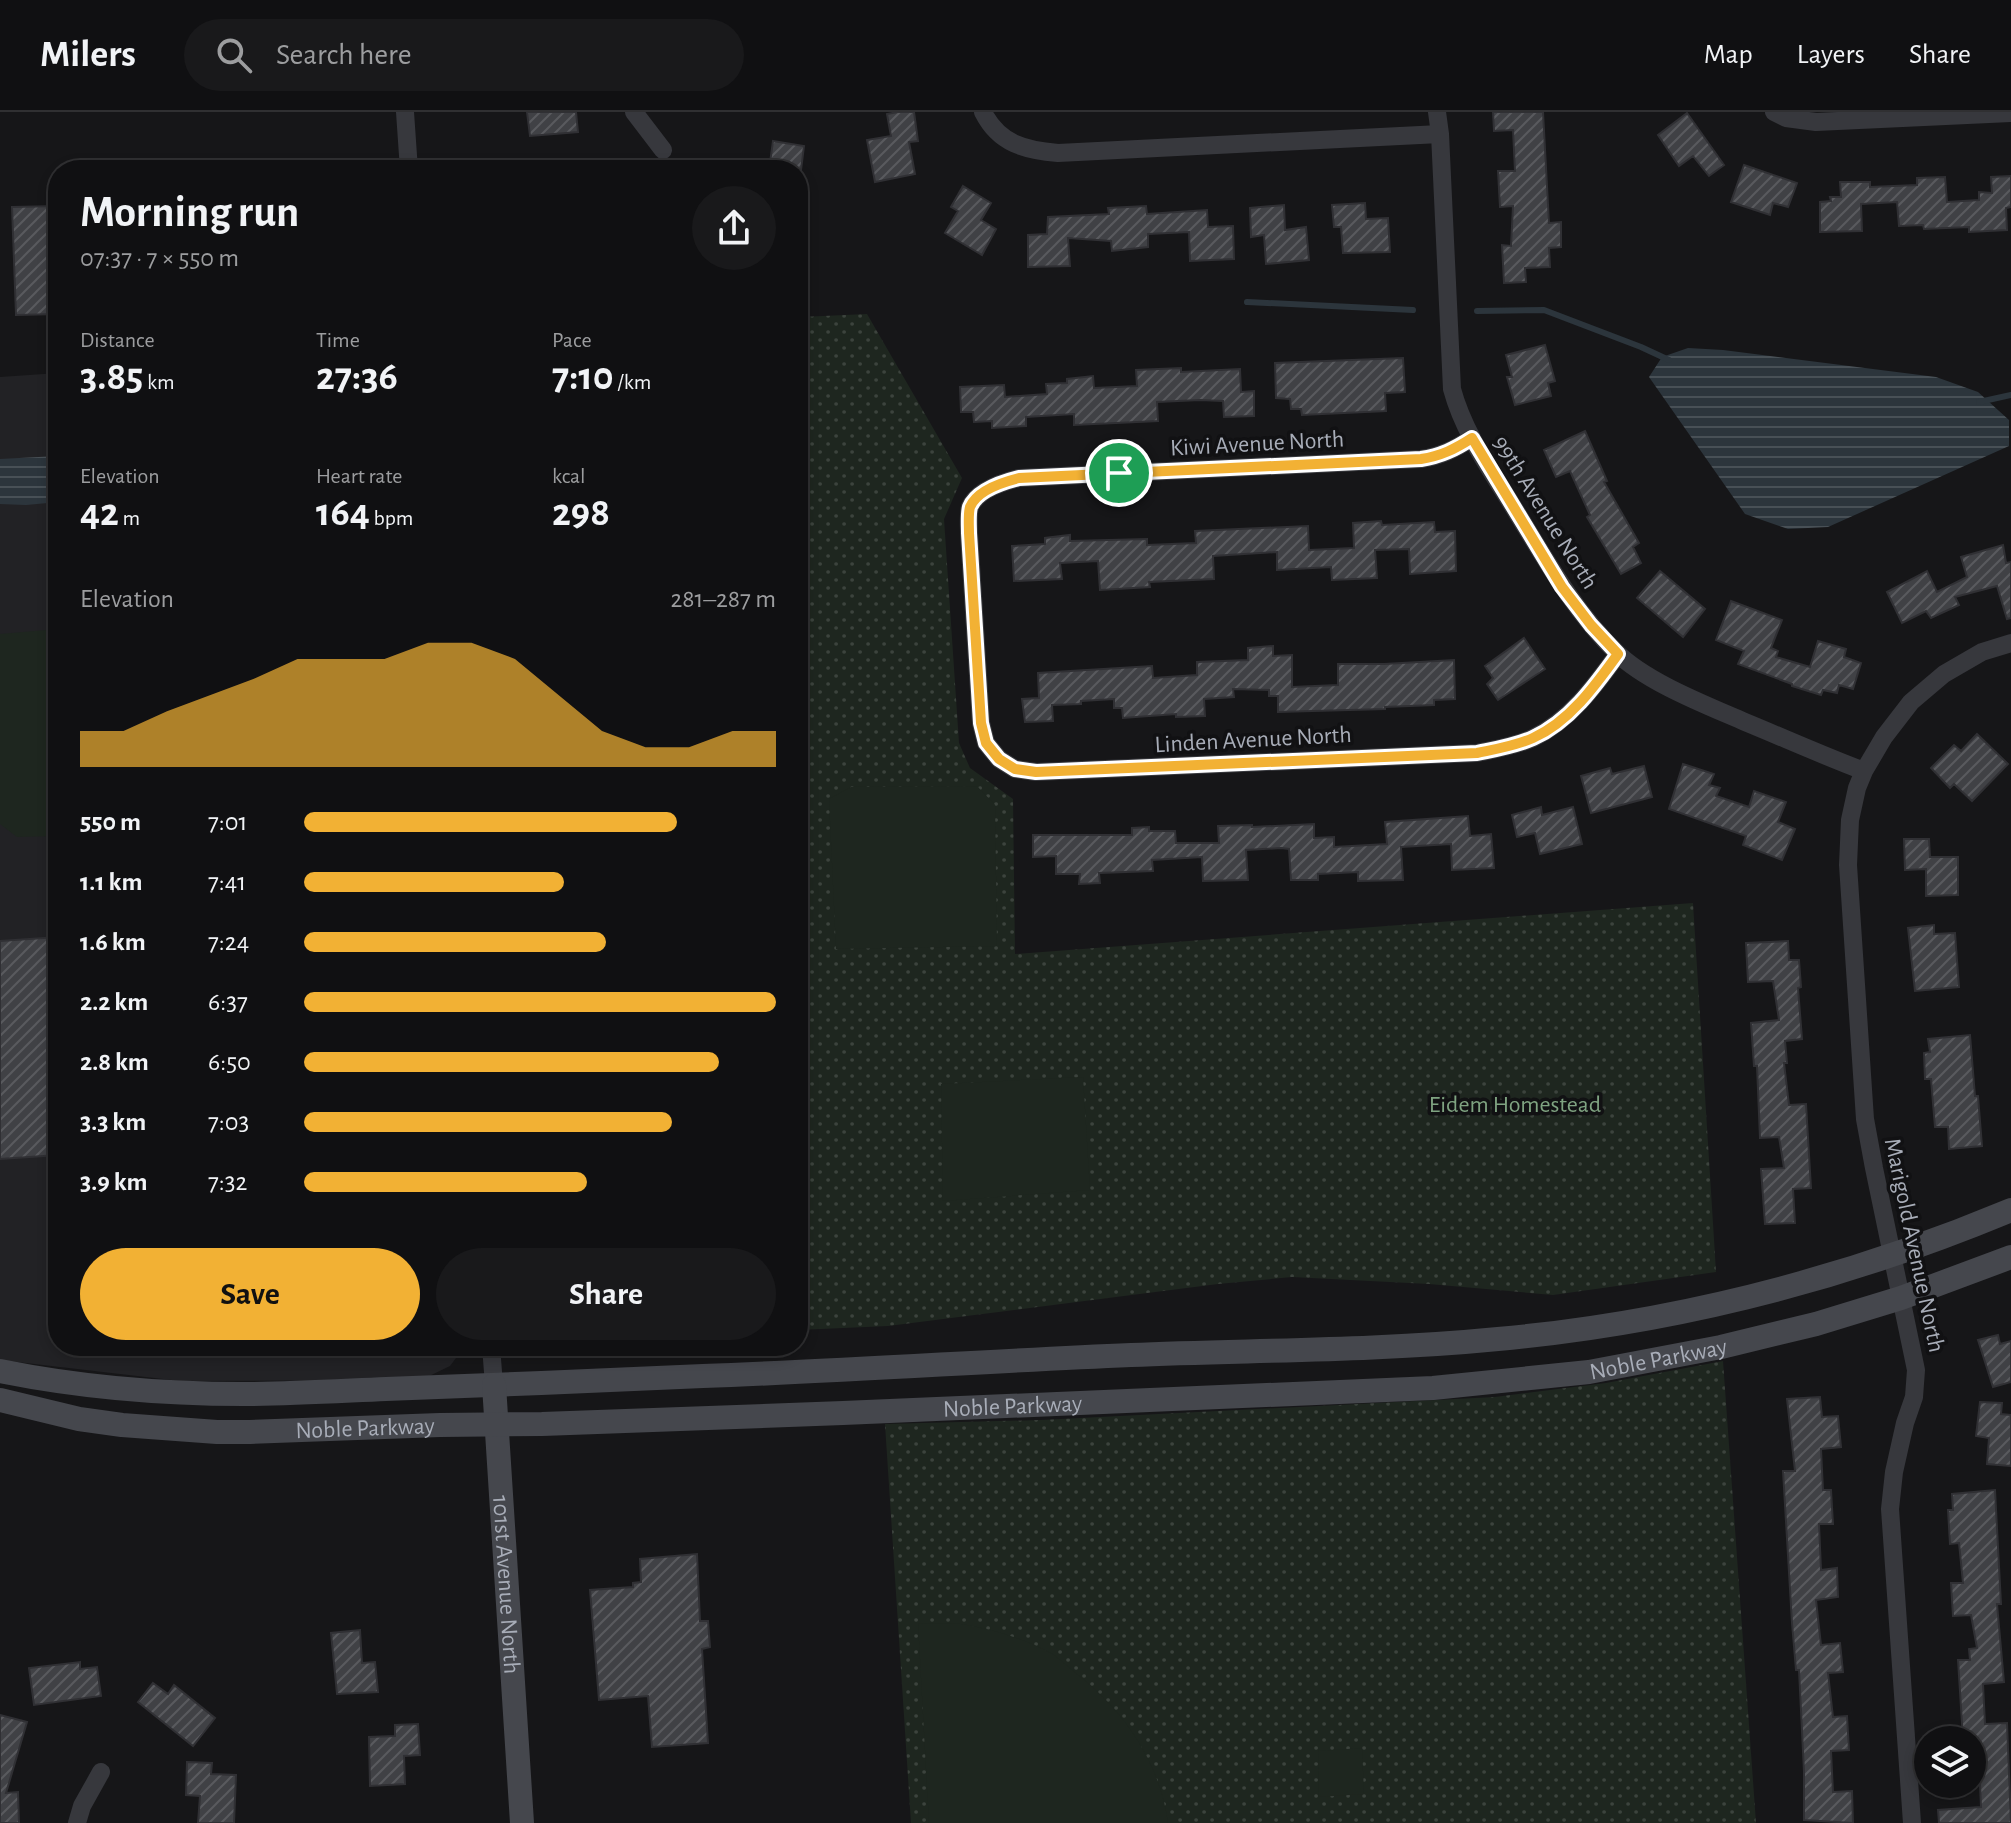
<!DOCTYPE html>
<html lang="en">
<head>
<meta charset="utf-8">
<style>
	body { margin:0; font-family:"Alegreya Sans",sans-serif; background:#19191b; color:#f1f3f6; height:100vh; display:flex; flex-direction:column; font-size:30px; white-space:nowrap }
	* { box-sizing:border-box; margin:0 }
	p { font-size:26px; color:#9c9d9f }
	.icon { flex:none; width:44px; height:44px; fill:none; stroke:currentColor; stroke-width:2; stroke-linecap:round; stroke-linejoin:round }
	.map { position:relative; flex:1; overflow:hidden }
	.drawer { position:absolute; left:48px; top:48px; width:760px; height:1196px; display:flex; flex-direction:column; background:#101012; border-radius:32px; box-shadow:0 4px 12px #0003,0 0 0 2px #303032 }
	.drawer>* { flex:none }
	.buttons { position:absolute; left:1914px; top:1614px; display:grid; gap:16px }
	.buttons a { display:grid; place-items:center; width:72px; height:72px; border-radius:50%; background:#101012; box-shadow:0 4px 12px #0003,0 0 0 2px #303032; font-size:40px }
	.pin { position:absolute; display:grid; place-items:center; width:68px; height:68px; color:#fff; margin:-34px; border:4px solid #fff; border-radius:50%; box-shadow:0 2px 8px #0007 }
	.round { display:grid; place-items:center; flex:none; width:84px; height:84px; border-radius:42px; background:#19191b }
	.summary { display:flex; align-items:center; justify-content:space-between; height:136px; padding:0 32px }
	h1 { font-size:44px; font-weight:600; line-height:60px }
	.metrics { display:grid; grid-template-columns:repeat(3,1fr); gap:12px; height:136px; padding:8px 32px }
	.metrics div { display:grid; align-content:center }
	.metrics b { font-size:40px; font-weight:600 }
	.metrics small { font-size:22px; font-weight:400 }
	.metrics p { font-size:22px }
	.chart { height:224px; padding:16px 32px }
	.chart p { display:flex; justify-content:space-between }
	.chart svg { width:100%; height:144px; margin-top:8px; fill:#f2b134; opacity:.7 }
	.button { display:flex; gap:16px; margin-top:auto; padding:16px 32px }
	.button a { flex:1; height:92px; border-radius:48px; background:#f2b134; color:#111; font-size:32px; font-weight:600; line-height:92px; text-align:center }
	.button a+a { background:#19191b; color:#f1f3f6 }
	ul { padding:0 32px; list-style:none; font-size:26px }
	li { display:grid; grid-template-columns:128px 96px 1fr; align-items:center; height:60px }
	li i { height:20px; border-radius:10px; background:#f2b134 }
	header { display:flex; align-items:center; gap:48px; box-sizing:border-box; height:112px; padding:0 40px; background:#101012; border-bottom:2px solid #303032 }
	header strong { font-size:38px }
	nav { display:flex; gap:44px; margin-inline-start:auto; font-size:28px }
	.search { width:560px; height:72px; background:#19191b; display:flex; align-items:center; gap:20px; box-sizing:border-box; padding:0 28px; border-radius:44px; color:#9c9d9f; font-size:30px }
	.map>svg:first-child { display:block }
	.built { fill:#222225 }
	.grass { fill:url(#grass-dots) }
	.garden { fill:#1e261f }
	.water { fill:url(#water-rules) }
	.lines { fill:none; stroke-linecap:round; stroke-linejoin:round }
	.stream { stroke:#2c353c; stroke-width:6 }
	.building { fill:url(#building-hatch); stroke:#303034; stroke-width:2 }
	.street { stroke:#37383d; stroke-width:18 }
	.secondary { stroke:#45474d; stroke-width:24 }
	.route-casing { stroke:#fff; stroke-width:16 }
	.route { stroke:#f2b134; stroke-width:10 }
	.labels { text-anchor:middle; stroke-width:7; stroke-linejoin:round; paint-order:stroke }
	.street-label { font-size:24px; fill:#a8adb8; stroke:#111113 }
	.park-label { font-size:24px; fill:#7fa381; stroke:#111113 }
</style>
</head>
<body>
<header>
<strong>Milers</strong>
<div class="search"><svg class="icon" aria-label="search" viewBox="0 0 24 24"><circle cx="10" cy="10" r="6"/><path d="M15 15l6 6"/></svg>Search here</div>
<nav><a>Map</a><a>Layers</a><a>Share</a></nav>
</header>
<div class="map">
<svg width="2011" height="1711" viewBox="0 0 2011 1711">
	<defs>
		<pattern id="grass-dots" width="8" height="8" patternUnits="userSpaceOnUse" patternTransform="scale(2)"><rect width="8" height="8" fill="#1e261f"/><path d="M2 2h.1M6 6h.1" fill="none" stroke="#3c433d" stroke-width="1.8" stroke-linecap="round"/></pattern>
		<pattern id="water-rules" width="6" height="5" patternUnits="userSpaceOnUse" patternTransform="scale(2)"><rect width="6" height="5" fill="#2c353c"/><path d="M0 2.5h6" fill="none" stroke="#485056"/></pattern>
		<pattern id="building-hatch" width="6" height="6" patternUnits="userSpaceOnUse" patternTransform="scale(2)"><rect width="6" height="6" fill="#404145"/><path d="M-1 1l2-2M0 6l6-6M5 7l2-2" fill="none" stroke="#595a5e"/></pattern>
	</defs>
	<rect width="100%" height="100%" fill="#161618"/>
	<path class="built" d="M58,261v973h407l-15,20 -29,14 -241,1 -180,-21v-983z"/>
	<path class="grass" d="M867,202l95,164 -18,41 15,224 11,25 43,31 2,155 678,-51 23,369 -163,23 -124,-11 -137,-7 -74,7 -330,42 -90,4v-982h4l-1,-31z
		M1723,1249l33,462h-845l-26,-399 156,-4 454,-23 111,-14z"/>
	<path class="garden" d="M58,517v207l-41,1 -17,-13v-190z
		M977,674l18,19 2,141 -161,3 -7,-150 22,-12z
		M1083,965l7,113 -147,11 -2,-117z
		M918,1511c16,1 33,-1 49,2 29,5 61,15 87,30 8,6 16,13 24,20 47,37 82,88 90,148h-239z
		M1362,1636l2,46 -45,3 -1,-46z"/>
	<path class="water" d="M1688,236l35,2 213,27 42,15 31,28v26l-181,81 -40,2 -43,-15 -96,-137 13,-20z
		M58,344v46l-32,3 -26,-1v-45z"/>
	<g class="lines">
		<path class="stream" d="M1247,190l166,8
			M1477,199l67,-1 97,37 28,13
			M1979,290l32,-7"/>
	</g>
	<path class="building" d="M527,0h49l2,20 -48,4z
		M898,0h16l4,29 -9,1 6,32 -40,8 -8,-42 24,-4 -4,-22z
		M1493,0h50l6,111 12,-1v25l-12,1 1,19 -25,1 1,14 -22,1 -2,-38 9,1 2,-40 -13,1 -2,-36h17l-2,-41 -19,1z
		M1687,1l37,52 -15,11 -16,-20 -14,10 -21,-31z
		M773,29l31,5 -3,24h-32z
		M1744,53l53,18 -9,24 -15,-4 -3,12 -39,-13z
		M2011,64v31l-5,1 1,22 -38,2v-5l-45,2 -1,-4 -24,1 -2,-24 -36,2 1,27 -42,1v-30l11,-1 -1,-4h11l-1,-15h30v5l47,-2v-7l28,-1 2,25 32,-2v-8l13,1 -1,-16z
		M963,74l28,17 -10,17 15,9 -14,26 -37,-22 13,-22 -7,-4z
		M1365,91l1,16 22,-1 2,34 -47,1 -2,-26h-7l-2,-22z
		M1284,93l1,25 21,-3 3,33 -43,4 -2,-29 -13,2 -1,-29z
		M58,94v108l-42,1 -4,-108z
		M1146,94l1,8 60,-4 1,17 25,-1 1,33 -44,2 -1,-29 -41,2v13l-36,4 -1,-10 -43,-3 2,28 -42,1v-32l19,-1 1,-17 61,-3 -1,-6z
		M1545,233l10,36 -7,2 3,13 -36,9 -8,-28h5l-6,-22z
		M1403,246l2,34 -20,1 1,18 -84,4 -1,-6h-10l-1,-10 -14,-1 -1,-35z
		M1181,256v4l59,-3 1,23 13,-1v25l-30,1 -1,-16 -23,-1 -43,2 1,19 -84,4v-11l-48,3v9l-34,2v-7l-18,1 -1,-10h-12l-1,-25 44,-2 1,12 42,-3 -1,-10 21,-1v-4l26,-3 1,12 43,-2 -1,-16z
		M1585,319l22,50 -3,1 35,61 -6,4 8,16 -20,11 -34,-57 3,-2 -20,-44 -14,6 -12,-27z
		M1381,409l1,4 52,-3 1,10 20,-1 1,40 -46,3 -1,-25 -34,1 2,28 -45,2 -1,-13 -54,3v-18l-64,4 1,23 -65,3 1,5 -50,3 -2,-29 -38,2 2,16 -48,2 -2,-35 33,-2v-6l25,-3v6l77,-2v6l49,-2 -1,-12 113,-5 1,24 45,-2 -1,-25z
		M2003,433l3,18 5,-1v56l-4,1 -10,-33 -42,11 4,8 -28,13 -5,-7 -24,12 -15,-31 40,-21 10,21 30,-15 -6,-20z
		M1660,459l45,38 -22,28 -46,-39z
		M1731,489l51,19 -11,28 7,3 -2,6 34,10 8,-26 28,8 -2,8 17,6 -8,26 -14,-4 -2,8 -14,-3 -2,5 -29,-9v-2l-54,-20 6,-13 -28,-11z
		M1524,526l21,31 -47,31 -11,-16 6,-6 -8,-12z
		M1273,534v10l19,-1v32l46,-2v-21h46l70,-4 1,39 -21,1v5l-49,2v2l-107,3v-16h-9v-6l-36,-1 1,8 -30,2 1,17 -29,1v-3l-53,4 -1,-10h-8v-9l-33,2v3l-29,1 1,16 -28,1 -3,-23 17,-1 -1,-25 114,-7 1,12 44,-3v-13l51,-2v-12z
		M1977,622l31,30 -36,37 -18,-17 -4,4 -19,-20 23,-23 7,6z
		M1683,652l31,10 -5,11 11,3 -4,8 33,11 5,-16 32,11 -8,20 17,7 -13,31 -39,-15 3,-9 -77,-27z
		M1644,654l8,31 -61,16 -10,-37 29,-8 2,6z
		M1541,695l1,8 31,-8 9,37 -42,10 -5,-21 -18,4 -5,-22z
		M1468,704l2,20 21,-2 3,34 -42,2 -1,-26 -50,3 2,33 -45,1v-9l-40,2v6h-27l-2,-31 -8,-1 -35,2 2,30 -45,1 -1,-24 -50,3 1,11 -54,2 1,10 -21,1 1,-10h-24v-18l-23,1v-22h99v-7l17,-1v4h26l1,12h43l-1,-17 34,-1v2l62,-3v14l20,-1v10l53,-3 -2,-22z
		M1904,727h25l1,18h28v38l-32,1v-27l-21,1z
		M1934,813v9l21,-1 4,54 -44,4 -7,-63z
		M58,825v218l-58,4v-218z
		M1788,829l1,19h10l2,27 -3,1 4,51 -17,2 2,22h-3l5,42 17,-1 5,84 -18,1 2,34 -30,1 -4,-55 23,-1 -5,-31 -19,1 -3,-72h-3l-3,-43 28,-3 -6,-39 -25,1 -2,-39z
		M1970,923l5,61h3l4,50 -33,3 -1,-22h-13l-4,-48h-6l-1,-26 6,-1 -2,-13z
		M1998,1223l2,9 11,-3v41l-18,5 -15,-47z
		M1820,1285l2,20 16,-1 3,31 -20,2 2,41h8l2,34h-14l2,46 16,-2 1,29 -22,3 5,45 19,-2 3,29 -15,1 5,44 14,-1 2,34 -18,1 2,41 19,-1 1,32 -49,-3v-48l-5,-102h-3l-4,-47 -9,-152h12l-8,-72z
		M1980,1290l22,1 -1,11 10,1v51l-24,-2 2,-26 -13,-2z
		M1995,1378l6,114h-4l7,78 -21,2 2,40 22,-1 4,100h-72l-1,-13 43,-3 -3,-69 -15,1 -5,-79h12l-1,-11 8,-1 -6,-33 -18,1 -2,-33h12l-4,-40 -9,1 -2,-34h5l-1,-16z
		M697,1442l3,67h8l2,26 -8,2 6,94 -56,4 -4,-51 -49,4 -9,-110 43,-3v-4l8,-1 -1,-23z
		M360,1518l2,33 13,-1 3,30 -41,2 -6,-61z
		M80,1550v7l17,-2 4,29 -67,9 -5,-37z
		M153,1571l15,11 6,-9 41,33 -22,28 -55,-44z
		M0,1603l27,7 -21,71 12,-1 1,31h-19z
		M418,1612l2,31 -16,1 1,28 -35,2 -1,-49 26,-1v-11z
		M187,1650l25,1 -1,11 25,1 -2,48h-36l2,-27 -14,-1z"/>
	<g class="lines">
		<path class="street" d="M405,0l4,58
			M634,0l29,38
			M983,0c16,32 42,38 75,41l382,-19
			M1437,0l3,22 12,255c12,45 41,84 65,124 30,49 58,99 99,139 30,30 90,53 129,70 39,16 79,34 119,49
			M1774,0l12,6 30,4 195,-9
			M1472,326c-17,11 -31,18 -51,21l-402,19c-16,4 -42,12 -49,29 -2,7 -1,19 -1,26l12,190 5,20 13,16 16,10 21,3 441,-19c19,-4 38,-7 56,-15 36,-17 62,-52 85,-84
			M491,1234l3,39
			M77,1711l5,-17 19,-34
			M1912,1711l-22,-314 4,-37 11,-49 9,-26 2,-27 -42,-202 -9,-49 -17,-254 2,-45 7,-32 7,-17 20,-34 27,-35 33,-28 38,-22 29,-9"/>
		<g class="secondary">
			<path d="M0,1259c79,16 163,23 244,23 47,0 95,-3 142,-5 106,-4 211,-8 317,-13 143,-5 285,-15 428,-21 122,-5 245,-4 367,-16 176,-16 350,-61 513,-129"/>
			<path id="s1" d="M494,1273l28,438"/>
			<path id="s2" d="M0,1288l79,19 43,6 95,7h33l190,-7 102,-1 301,-11 590,-25 156,-16 132,-25 95,-23 85,-26 110,-41"/>
		</g>
	</g>
	<g class="lines">
		<g class="route-casing">
			<path id="route" d="M1472,326l90,149 29,38 27,29c-23,32 -49,68 -85,84 -18,8 -37,11 -56,15l-441,19 -21,-3 -16,-10 -13,-16 -5,-20 -12,-190c0,-7 -1,-19 1,-26 7,-17 33,-25 49,-29l402,-19c20,-3 34,-10 51,-21z"/>
		</g>
		<use href="#route" class="route"/>
	</g>
	<g class="labels">
		<g class="street-label">
			<text transform="translate(1257 331) rotate(-3)" y="8">Kiwi Avenue North</text>
			<text transform="translate(1546 400) rotate(58)" y="8">99th Avenue North</text>
			<text transform="translate(1253 627) rotate(-3)" y="8">Linden Avenue North</text>
			<text transform="translate(1915 1133) rotate(78)" y="8">Marigold Avenue North</text>
			<text dy="8" stroke="none"><textPath href="#s2" startOffset="1664">Noble Parkway</textPath></text>
			<text dy="8" stroke="none"><textPath href="#s2" startOffset="1016">Noble Parkway</textPath></text>
			<text dy="8" stroke="none"><textPath href="#s2" startOffset="368">Noble Parkway</textPath></text>
			<text dy="8" stroke="none"><textPath href="#s1" startOffset="200">101st Avenue North</textPath></text>
		</g>
		<g class="park-label">
			<text x="1515" y="1000">Eidem Homestead</text>
		</g>
	</g>
</svg>
<div class="buttons">
<a><svg class="icon" aria-label="layers" viewBox="0 0 24 24"><path d="M12 4l9 5-9 5-9-5zM3 14l9 5 9-5"/></svg></a>
</div>
<div class="pin" style="left:1119px;top:361px;background:#1e9e55"><svg class="icon" aria-label="arrive" viewBox="0 0 24 24"><path d="M6 21V4h12l-3 4 3 4H6"/></svg></div>
<section class="drawer">
<div class="summary"><div><h1>Morning run</h1><p>07:37 · 7 × 550 m</p></div><a class="round"><svg class="icon" aria-label="share" viewBox="0 0 24 24"><path d="M12 15V3M7 8l5-5 5 5M5 13v7h14v-7"/></svg></a></div>
<div class="metrics">
<div><p>Distance</p><b>3.85<small> km</small></b></div>
<div><p>Time</p><b>27:36</b></div>
<div><p>Pace</p><b>7:10<small> /km</small></b></div>
</div>
<div class="metrics">
<div><p>Elevation</p><b>42<small> m</small></b></div>
<div><p>Heart rate</p><b>164<small> bpm</small></b></div>
<div><p>kcal</p><b>298</b></div>
</div>
<div class="chart"><p><span>Elevation</span>281–287 m</p>
<svg viewBox="0 0 160 44" preserveAspectRatio="none"><path d="M0 44V33L10 33L20 27L30 22L40 17L50 11L60 11L70 11L80 6L90 6L100 11L110 22L120 33L130 38L140 38L150 33L160 33V44z"/></svg>
</div>
<ul>
<li><b>550 m</b>7:01<i style="width:79%"></i></li>
<li><b>1.1 km</b>7:41<i style="width:55%"></i></li>
<li><b>1.6 km</b>7:24<i style="width:64%"></i></li>
<li><b>2.2 km</b>6:37<i style="width:100%"></i></li>
<li><b>2.8 km</b>6:50<i style="width:88%"></i></li>
<li><b>3.3 km</b>7:03<i style="width:78%"></i></li>
<li><b>3.9 km</b>7:32<i style="width:60%"></i></li>
</ul>
<div class="button"><a>Save</a><a>Share</a></div>
</section>
</div>
</body>
</html>
